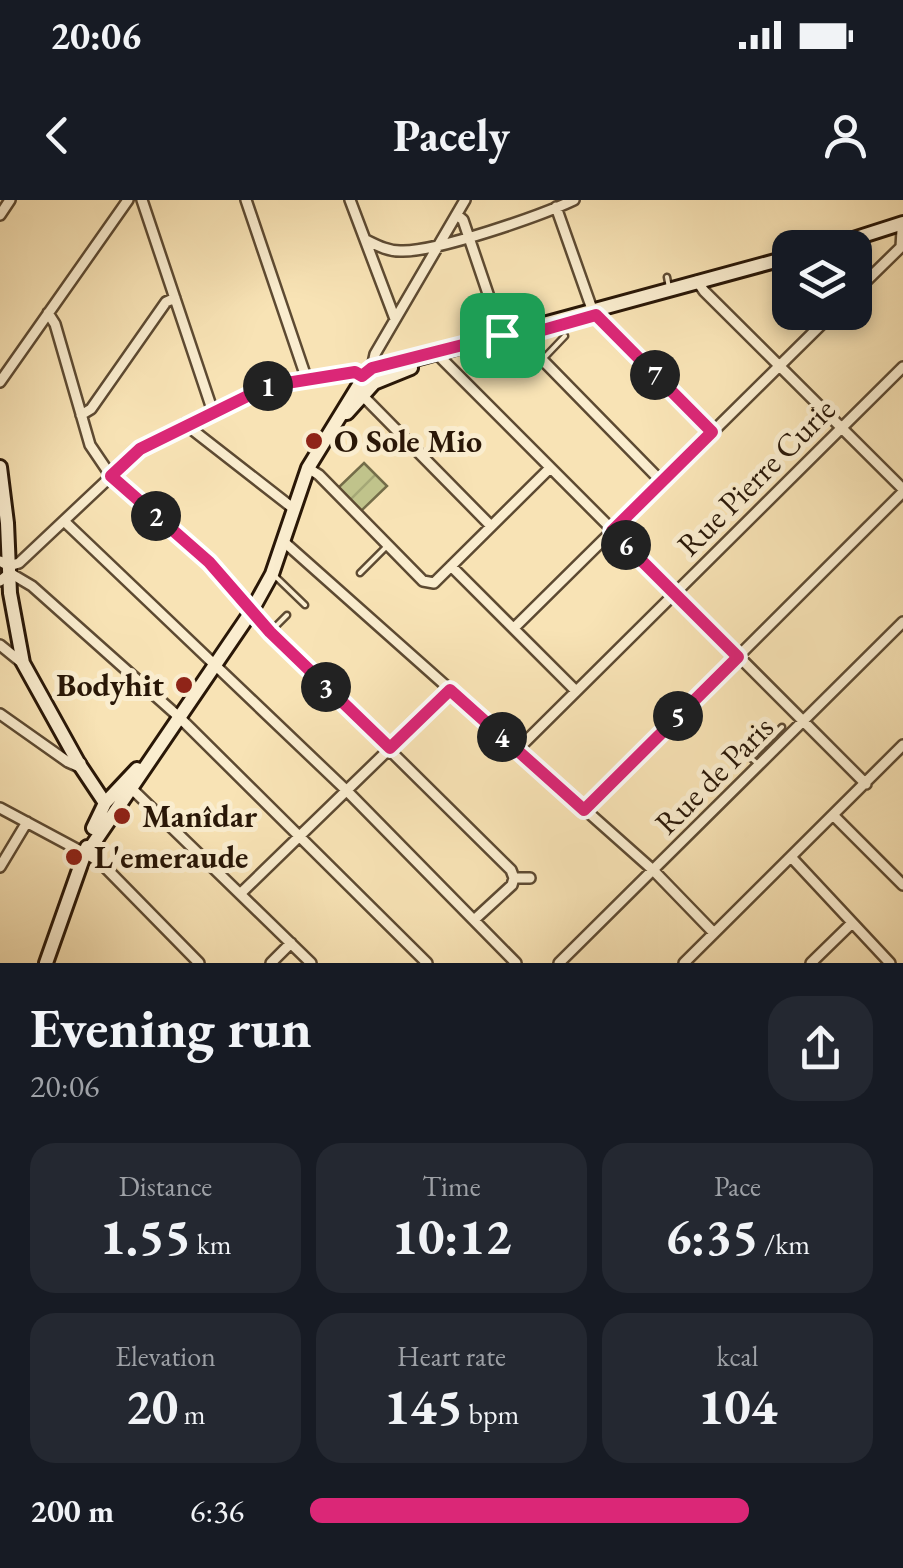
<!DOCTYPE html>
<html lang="en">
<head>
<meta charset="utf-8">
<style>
	body { margin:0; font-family:"EB Garamond",serif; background:#242831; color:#f1f3f6; height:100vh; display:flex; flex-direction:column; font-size:38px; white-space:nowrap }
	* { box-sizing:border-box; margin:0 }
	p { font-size:32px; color:#9ea1a6 }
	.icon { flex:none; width:55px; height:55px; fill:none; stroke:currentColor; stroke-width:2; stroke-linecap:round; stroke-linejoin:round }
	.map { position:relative; height:763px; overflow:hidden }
	.panel { display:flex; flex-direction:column; background:#171b24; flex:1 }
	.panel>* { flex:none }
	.controls { position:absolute; left:772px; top:30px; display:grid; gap:20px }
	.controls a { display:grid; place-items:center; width:100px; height:100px; border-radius:20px; background:#171b24; box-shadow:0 5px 15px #0003; font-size:50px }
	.pin { position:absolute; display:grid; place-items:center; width:85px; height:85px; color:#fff; margin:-42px; border-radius:20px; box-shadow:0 5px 15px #0006 }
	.km { position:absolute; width:50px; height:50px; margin:-25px; border-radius:50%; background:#222; color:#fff; font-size:28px; line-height:50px; text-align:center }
	.round { display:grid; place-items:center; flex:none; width:105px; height:105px; border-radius:30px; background:#242831 }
	.overview { display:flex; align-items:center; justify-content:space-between; height:170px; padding:0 30px }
	h1 { font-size:55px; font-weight:700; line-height:75px }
	.figures { display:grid; grid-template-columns:repeat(3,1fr); gap:15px; height:170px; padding:10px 30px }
	.figures div { display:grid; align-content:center; border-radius:25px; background:#242831; text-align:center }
	.figures b { font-size:50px; font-weight:700 }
	.figures small { font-size:28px; font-weight:400 }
	.figures p { font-size:28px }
	ul { padding:0 30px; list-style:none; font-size:32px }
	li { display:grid; grid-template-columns:160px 120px 1fr; align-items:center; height:75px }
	li i { height:25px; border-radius:12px; background:#db2777 }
	.status { display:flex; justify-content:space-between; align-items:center; height:70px; padding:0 50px; background:#171b24; direction:ltr }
	.status svg { height:28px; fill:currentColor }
	header { display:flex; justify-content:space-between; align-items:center; height:130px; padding:0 30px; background:#171b24; font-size:45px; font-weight:700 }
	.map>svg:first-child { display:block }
	.garden { fill:url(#garden-furrows); stroke:#746d49; stroke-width:2.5 }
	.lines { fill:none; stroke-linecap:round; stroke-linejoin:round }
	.lane-casing { stroke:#5d4a32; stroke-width:9 }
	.street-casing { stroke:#5d4a32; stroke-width:14 }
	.secondary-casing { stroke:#291707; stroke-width:18 }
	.lane { stroke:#faedcf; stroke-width:4 }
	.street { stroke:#faedcf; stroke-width:9 }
	.secondary { stroke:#faedcf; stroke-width:12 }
	.route-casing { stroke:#fff; stroke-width:20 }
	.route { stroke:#db2777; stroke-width:12 }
	.poi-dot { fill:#8f2418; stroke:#faedcf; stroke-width:4 }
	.labels { text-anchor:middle; stroke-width:10; stroke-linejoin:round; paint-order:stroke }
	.poi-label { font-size:32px; font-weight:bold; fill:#291707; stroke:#faedcf; text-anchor:start }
	.street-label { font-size:32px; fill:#291707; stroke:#faedcf }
</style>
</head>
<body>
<div class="status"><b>20:06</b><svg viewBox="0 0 49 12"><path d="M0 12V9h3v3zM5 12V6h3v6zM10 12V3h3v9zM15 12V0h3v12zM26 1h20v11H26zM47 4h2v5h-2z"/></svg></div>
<header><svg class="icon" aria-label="back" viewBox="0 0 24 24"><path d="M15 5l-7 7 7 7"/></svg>Pacely<svg class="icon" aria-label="person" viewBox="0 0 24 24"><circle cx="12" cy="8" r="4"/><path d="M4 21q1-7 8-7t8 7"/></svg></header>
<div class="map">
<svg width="903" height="763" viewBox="0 0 903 763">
	<defs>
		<pattern id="garden-furrows" width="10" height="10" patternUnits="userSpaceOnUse" patternTransform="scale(2.5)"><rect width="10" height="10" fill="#c0c38b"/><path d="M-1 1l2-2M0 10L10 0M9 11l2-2" fill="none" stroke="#a5a776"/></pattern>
	</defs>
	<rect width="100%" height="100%" fill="#f8e3b5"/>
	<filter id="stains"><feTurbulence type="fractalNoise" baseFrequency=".002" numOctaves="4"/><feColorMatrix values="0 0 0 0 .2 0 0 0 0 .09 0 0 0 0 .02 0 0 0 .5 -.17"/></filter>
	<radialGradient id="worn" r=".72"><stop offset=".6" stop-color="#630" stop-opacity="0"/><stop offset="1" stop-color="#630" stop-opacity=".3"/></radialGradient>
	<path class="garden" d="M364,263l23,23 -26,25 -23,-23z"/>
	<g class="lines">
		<g class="lane-casing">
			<path id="lane" d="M667,77l2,11
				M544,158l21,-22
				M360,373l28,-28
				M276,377l29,28
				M270,432l17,-17
				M759,565l-8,-7 31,-31"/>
		</g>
		<g class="street-casing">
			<path id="street" d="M142,0l71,212
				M246,0l61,180
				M350,0l45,119
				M556,7l36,102
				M0,15l10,-15
				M457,15l6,5 41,121
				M366,40c12,6 24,12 37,11 36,0 137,-35 171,-51
				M697,81l7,10 199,198
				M855,92l46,-45 1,-17
				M48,113l7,11 35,121 21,31 98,87 61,69 241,238 3,8 -2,7 -38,35
				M596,115l117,117
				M520,137l142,145
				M442,159l424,425
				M375,172l-3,-4 3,-14 90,-154
				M0,182l128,-182
				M362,195l129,131
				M81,215l10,-6 75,-107 9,-4
				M185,224l109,85
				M308,268l11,7 104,106 11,2 115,-114
				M64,321l282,269 170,173
				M283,341l370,329 61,63
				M0,361l9,5 10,-3 121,-114 128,-63 87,-14 13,7
				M451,366l125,125
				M0,381l10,-8 22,13 147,131 248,246
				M514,428l320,-316
				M0,445l21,17
				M0,514l68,48 9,4 4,-3
				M517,550l386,-383
				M131,588l180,175
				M0,608l99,53 100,102
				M584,610l319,-318
				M833,615l70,70
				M791,657l99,106
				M0,667l27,-45
				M514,678h16
				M241,693l209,-203
				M271,763l20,-20
				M559,763l344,-341
				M684,763l219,-218
				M811,763l41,-40"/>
		</g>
		<g class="secondary-casing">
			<path id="secondary" d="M825,48l78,-25
				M347,213l27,-30 37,-15
				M0,267l7,56 3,70 13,70 56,101 26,39
				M93,628l12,-25 32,-34
				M87,653l164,-241 21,-38 36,-106 59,-96 423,-115
				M46,763l41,-116"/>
		</g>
		<use href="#lane" class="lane"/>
		<use href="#street" class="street"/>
		<use href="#secondary" class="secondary"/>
	</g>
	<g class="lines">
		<g class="route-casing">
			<path id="route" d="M596,115l116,117 -100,99 126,126 -154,153 -134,-120 -60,58 -120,-116 -61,-70 -98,-86 29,-27 128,-63 87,-14 7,4 10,-8 130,-33 2,6z"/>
		</g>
		<use href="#route" class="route"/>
	</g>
	<g class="poi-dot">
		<circle cx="314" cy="241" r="10"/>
		<circle cx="184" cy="485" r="10"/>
		<circle cx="122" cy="616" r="10"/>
		<circle cx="74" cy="657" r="10"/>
	</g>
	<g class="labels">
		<g class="poi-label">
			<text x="334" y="252">O Sole Mio</text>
			<text x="164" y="496" text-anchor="end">Bodyhit</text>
			<text x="142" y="627">Manîdar</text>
			<text x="94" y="668">L'emeraude</text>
		</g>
		<g class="street-label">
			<text transform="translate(756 277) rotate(-45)" y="11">Rue Pierre Curie</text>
			<text transform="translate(714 575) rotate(-45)" y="11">Rue de Paris</text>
		</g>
	</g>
	<rect width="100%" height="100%" filter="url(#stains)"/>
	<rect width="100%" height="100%" fill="url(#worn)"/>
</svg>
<div class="controls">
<a><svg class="icon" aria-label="layers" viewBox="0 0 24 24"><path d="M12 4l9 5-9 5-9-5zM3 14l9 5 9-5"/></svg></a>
</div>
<div class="pin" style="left:502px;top:135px;background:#1e9e55"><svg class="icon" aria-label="arrive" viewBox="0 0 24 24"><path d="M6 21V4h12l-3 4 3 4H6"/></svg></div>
<b class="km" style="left:268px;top:186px">1</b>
<b class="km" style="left:156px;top:316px">2</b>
<b class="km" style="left:326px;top:487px">3</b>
<b class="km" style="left:502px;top:537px">4</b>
<b class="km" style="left:678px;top:516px">5</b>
<b class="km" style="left:626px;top:345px">6</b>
<b class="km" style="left:655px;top:175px">7</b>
</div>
<section class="panel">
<div class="overview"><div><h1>Evening run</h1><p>20:06</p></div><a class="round"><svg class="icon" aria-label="share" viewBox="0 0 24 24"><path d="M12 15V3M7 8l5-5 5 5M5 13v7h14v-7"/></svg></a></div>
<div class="figures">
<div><p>Distance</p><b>1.55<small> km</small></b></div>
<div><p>Time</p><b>10:12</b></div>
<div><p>Pace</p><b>6:35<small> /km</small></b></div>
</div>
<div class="figures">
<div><p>Elevation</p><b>20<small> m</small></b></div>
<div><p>Heart rate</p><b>145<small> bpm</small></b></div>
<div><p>kcal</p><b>104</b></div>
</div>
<ul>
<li><b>200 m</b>6:36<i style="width:78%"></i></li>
</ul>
</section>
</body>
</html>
